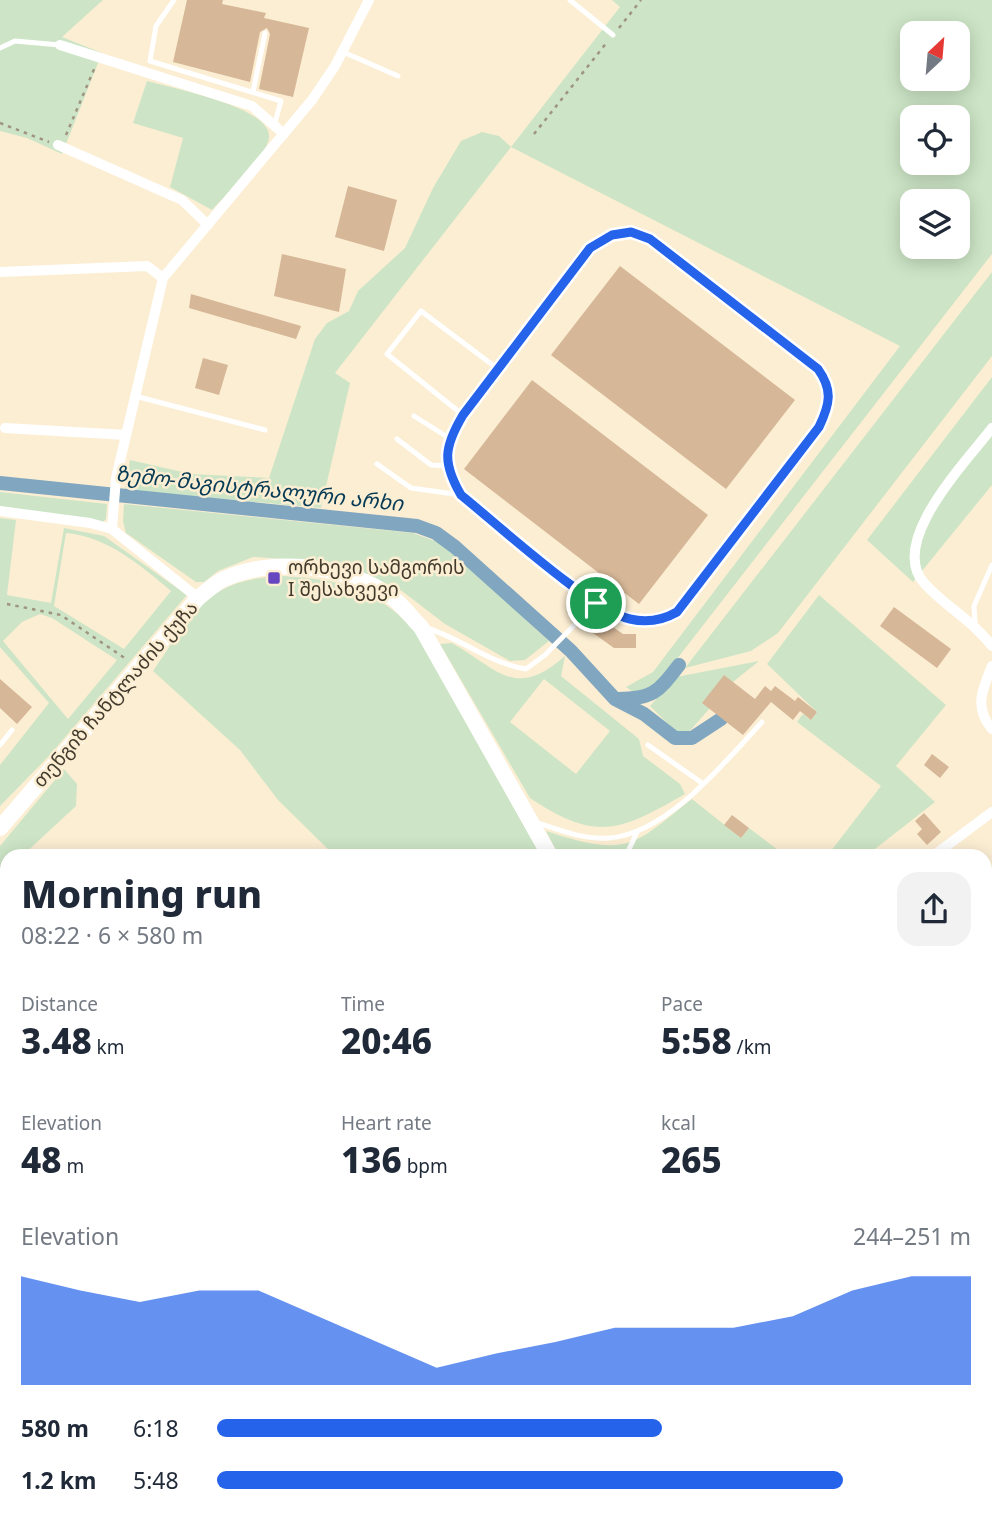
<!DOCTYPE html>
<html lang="en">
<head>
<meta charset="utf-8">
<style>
	body { margin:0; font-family:"Noto Sans","Noto Sans Georgian",sans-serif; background:#f2f2f3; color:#1f2937; height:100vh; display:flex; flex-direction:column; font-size:26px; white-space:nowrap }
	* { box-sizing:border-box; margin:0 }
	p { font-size:23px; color:#747a83 }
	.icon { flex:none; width:38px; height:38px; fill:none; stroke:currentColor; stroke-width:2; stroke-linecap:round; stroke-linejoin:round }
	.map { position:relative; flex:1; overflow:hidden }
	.side { position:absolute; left:0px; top:849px; width:992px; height:674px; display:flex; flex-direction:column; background:#fff; border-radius:21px 21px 0 0; box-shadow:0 4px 18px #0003 }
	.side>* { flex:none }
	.needle { width:46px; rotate:26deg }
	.tools { position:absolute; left:900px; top:21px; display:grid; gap:14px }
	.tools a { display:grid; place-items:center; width:70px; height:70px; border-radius:14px; background:#fff; box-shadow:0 4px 18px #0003; font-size:35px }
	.pin { position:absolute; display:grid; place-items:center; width:60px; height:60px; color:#fff; margin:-30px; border:4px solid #fff; border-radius:50%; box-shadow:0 2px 7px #0007 }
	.round { display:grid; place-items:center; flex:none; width:74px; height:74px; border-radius:21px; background:#f2f2f3 }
	.summary { display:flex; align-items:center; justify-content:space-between; height:119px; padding:0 21px }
	h1 { font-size:38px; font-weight:800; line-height:52px }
	.stats { display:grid; grid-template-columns:repeat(3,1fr); gap:10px; height:119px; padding:7px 21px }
	.stats div { display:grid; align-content:center }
	.stats b { font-size:35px; font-weight:800 }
	.stats small { font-size:19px; font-weight:400 }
	.stats p { font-size:19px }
	.chart { height:196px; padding:14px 21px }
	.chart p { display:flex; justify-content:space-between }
	.chart svg { width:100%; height:126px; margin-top:7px; fill:#2563eb; opacity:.7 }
	ul { padding:0 21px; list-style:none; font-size:23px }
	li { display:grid; grid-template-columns:112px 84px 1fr; align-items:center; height:52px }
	li i { height:18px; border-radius:9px; background:#2563eb }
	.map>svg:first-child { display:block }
	.green { fill:#cde5c6; fill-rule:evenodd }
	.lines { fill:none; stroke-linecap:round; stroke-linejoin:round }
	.canal { stroke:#80a6c0; stroke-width:14 }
	.building { fill:#d6b797 }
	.path { stroke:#9f9480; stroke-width:2.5; stroke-dasharray:3.5 5; stroke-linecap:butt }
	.lane { stroke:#fff; stroke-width:5 }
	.street { stroke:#fff; stroke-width:10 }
	.secondary { stroke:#fff; stroke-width:16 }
	.route-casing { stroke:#fff; stroke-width:14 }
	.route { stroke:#2563eb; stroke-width:9 }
	.poi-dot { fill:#6747c0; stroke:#fceed3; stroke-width:2.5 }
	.labels { text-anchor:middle; stroke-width:5; stroke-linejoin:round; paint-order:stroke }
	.poi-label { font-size:19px; fill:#423b2d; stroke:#fceed3; text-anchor:start }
	.street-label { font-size:19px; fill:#423b2d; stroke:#fceed3 }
	.water-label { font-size:21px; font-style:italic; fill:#063a55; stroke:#fceed3 }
</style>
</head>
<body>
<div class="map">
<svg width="992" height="1522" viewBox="0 0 992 1522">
	<rect width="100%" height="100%" fill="#fceed3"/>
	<path class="green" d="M0,0h103l-41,37 40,16 -40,101 -35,-16 -27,-7z
		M612,0h380v254l-326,419 -16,18 -14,3 -10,-7 27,-15 247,-326 -389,-199 -176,226 15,10 -29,125 -196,-18 5,-30 61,14 78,4 46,-139 12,-16 22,-12 9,-20 47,-43 28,-60 28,-47 21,-9 17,4 12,11 109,-140zM912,33h45v46h-45zM912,117h45v46h-45zM912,201h45v46h-45z
		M147,81c24,7 126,26 122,57 -3,20 -43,56 -57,72l-42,-23 13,-49 -50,-15z
		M992,272v84l-214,277 -27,18 -66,17z
		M992,377v108l-79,97 -46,-42z
		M0,492l107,12 -1,15 -5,5 -101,-18z
		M124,504l289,29 30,11 106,97 -24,19 -15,1 -65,-37 -43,-33 -41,-18 -45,-12 -63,-4 -35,14 -14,11h-8l-70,-49 -3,-12z
		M0,518l16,2 -9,75 44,8 13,-75 40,8 83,59 -138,161 -49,50v-41l49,-62 -49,-56zM66,533c42,4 74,32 105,58l-47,58 -70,-43zM40,614l12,4 65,42 -49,59 -65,-78 19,-19z
		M283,576c56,3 90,12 130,52l128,228h-206l-57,-56 -38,-50 -87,-79c40,-58 51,-92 130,-95z
		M819,595l127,110 -50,61 39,36 -69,54h-39l54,-70 -84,-64 6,-8 8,6 6,-8 -50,-48z
		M452,643c47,27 63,57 113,13l-4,20 78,63 4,17 37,28 5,10c-66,38 -89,48 -155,4l-90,-154zM544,679l66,52 -34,43 -66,-52z
		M759,661l-26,21 -45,51 -12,-1 -26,-26 26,-29z
		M64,769l13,15 -1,22 -54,50h-15v16l-7,7v-33z
		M692,799l49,39 8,-10 37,28h-227l-13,-25c26,8 60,21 87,10 20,-8 41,-29 59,-42z
		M222,1516h159l3,6h-162z"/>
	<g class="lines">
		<path class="canal" d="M0,483l417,43 19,7 19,14 116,104 44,48 29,15 31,24h17l29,-19
			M618,699c35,0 40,-7 61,-34"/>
	</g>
	<path class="building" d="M187,0h36l-1,4 44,9 -2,5 45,10 -16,69 -34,-8 11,-55 -3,-6 -7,4 -10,50 -77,-20z
		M348,186l49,14 -13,51 -49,-14z
		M282,254l64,15 -7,43 -65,-16z
		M620,266l175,134 -69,89 -175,-134z
		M191,294l110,32 -5,13 -107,-31z
		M203,358l25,7 -9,30 -24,-7z
		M532,380l176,135 -69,89 -175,-135z
		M894,607l57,42 -14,19 -57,-42z
		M603,620l20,14h13v14h-22l-21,-15z
		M724,675l31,24 10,-13 6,5 4,-5 20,15 3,-4 19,15 -6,8 -11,-9 -7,9 -22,-18 -28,33 -41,-32z
		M0,679l32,28 -15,17 -17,-16z
		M932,754l17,13 -9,11 -16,-13z
		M924,813l17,19 -14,13 -10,-11 5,-5 -7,-8z
		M732,815l17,13 -8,10 -17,-13z"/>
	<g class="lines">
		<path class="path" d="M619,28l22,-28
			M0,123l49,19
			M534,134l74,-93
			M66,135l29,-68
			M7,604l54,11 65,44"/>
		<path class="lane" d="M174,0l-18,26 -6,35 131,40 -7,25
			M570,0l43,35
			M0,48l15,-7 45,4
			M343,52l55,24
			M253,92l12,-59
			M135,396l130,34
			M463,415l-76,-61 34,-43 77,58
			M414,416l35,22
			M397,439l34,26 18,1
			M377,464l34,24 50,7
			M975,624l-1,-18 18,-41
			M427,628c35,11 62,35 99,41l19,-14 51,-52 -135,-108c-19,-33 -17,-48 2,-80l127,-167c23,-14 35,-19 60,-9l168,130c15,21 12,35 1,58l-142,185c-30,17 -53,5 -81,-9
			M0,745l12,-15
			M648,745l54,38
			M535,822c24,8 49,18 74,16 58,-4 116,-76 153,-116
			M626,856l11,-24
			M985,996l7,18
			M0,1143l7,-2
			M0,1298l7,-1
			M0,1335l7,-1
			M0,1382l7,-1
			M0,1421h7
			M0,1514h7
			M543,1516l4,6
			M498,1522l11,-6
			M598,1522l10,-6
			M732,1522l8,-6"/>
		<path class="street" d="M60,45l192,61 32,28
			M58,145l124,55 26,25
			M0,272l147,-6 16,12
			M5,428l121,7
			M992,428c-25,33 -106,115 -67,156 21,23 47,36 67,62
			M0,511l90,12 22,6 86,69
			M112,529l4,-51 47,-200 149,-178 23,-34 34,-66
			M992,666c-10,24 -18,42 0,63
			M933,856l59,-44
			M0,1190l7,-11
			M985,1371l7,12"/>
		<path class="secondary" d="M0,828l198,-230c8,-6 17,-15 26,-19 49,-22 123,-14 166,17 12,8 21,21 31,31l129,229
			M925,1516l4,6"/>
	</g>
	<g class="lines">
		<g class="route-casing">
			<path id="route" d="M631,232l19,7 168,130c15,21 12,35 1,58l-142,185c-14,8 -30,11 -47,7 -39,-9 -133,-95 -169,-124 -19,-33 -17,-48 2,-80l127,-167 22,-13z"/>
		</g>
		<use href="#route" class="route"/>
	</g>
	<rect class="poi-dot" x="267" y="571" width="14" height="14" rx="3.5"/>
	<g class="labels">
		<g class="poi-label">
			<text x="288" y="574">ორხევი სამგორის<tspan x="288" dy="22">I შესახვევი</tspan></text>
		</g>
		<g class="street-label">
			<text transform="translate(115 694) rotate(-49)" y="7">თენგიზ ჩანტლაძის ქუჩა</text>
		</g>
		<g class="water-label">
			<text transform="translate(259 489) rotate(6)" y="7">ზემო-მაგისტრალური არხი</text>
		</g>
	</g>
</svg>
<div class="tools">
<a><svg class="needle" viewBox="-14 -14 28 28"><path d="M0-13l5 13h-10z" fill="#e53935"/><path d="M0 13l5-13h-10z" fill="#747a83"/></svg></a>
<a><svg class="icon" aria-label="locate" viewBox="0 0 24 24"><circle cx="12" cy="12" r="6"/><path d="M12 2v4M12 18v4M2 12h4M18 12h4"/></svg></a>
<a><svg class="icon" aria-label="layers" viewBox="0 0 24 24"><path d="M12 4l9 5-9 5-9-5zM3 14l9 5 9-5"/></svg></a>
</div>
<div class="pin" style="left:596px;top:603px;background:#1e9e55"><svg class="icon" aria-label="arrive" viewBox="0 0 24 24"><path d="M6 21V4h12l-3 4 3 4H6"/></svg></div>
<section class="side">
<div class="summary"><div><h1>Morning run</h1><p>08:22 · 6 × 580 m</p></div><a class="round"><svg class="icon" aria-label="share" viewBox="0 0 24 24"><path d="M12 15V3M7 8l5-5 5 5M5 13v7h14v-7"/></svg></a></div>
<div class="stats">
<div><p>Distance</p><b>3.48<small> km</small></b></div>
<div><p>Time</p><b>20:46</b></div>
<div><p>Pace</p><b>5:58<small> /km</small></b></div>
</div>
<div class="stats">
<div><p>Elevation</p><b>48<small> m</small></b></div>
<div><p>Heart rate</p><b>136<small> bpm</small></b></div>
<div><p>kcal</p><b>265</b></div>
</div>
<div class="chart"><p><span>Elevation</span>244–251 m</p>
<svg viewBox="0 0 160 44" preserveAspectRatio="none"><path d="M0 44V6L10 11L20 15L30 11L40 11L50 20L60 29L70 38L80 33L90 29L100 24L110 24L120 24L130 20L140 11L150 6L160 6V44z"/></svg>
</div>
<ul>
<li><b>580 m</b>6:18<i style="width:59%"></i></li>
<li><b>1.2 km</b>5:48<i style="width:83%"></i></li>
</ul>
</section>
</div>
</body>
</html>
